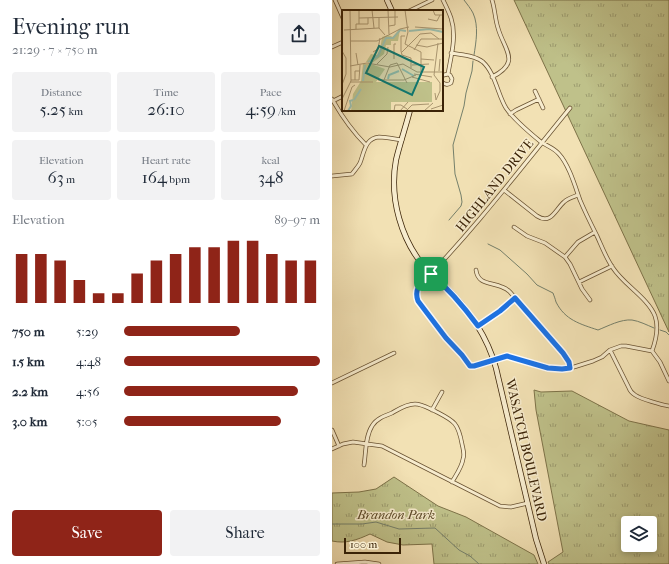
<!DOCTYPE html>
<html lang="en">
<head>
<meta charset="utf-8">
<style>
	body { margin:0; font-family:"IM FELL French Canon",serif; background:#f2f2f3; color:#1f2937; height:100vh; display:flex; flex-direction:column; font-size:15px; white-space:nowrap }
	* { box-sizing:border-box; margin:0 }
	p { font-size:13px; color:#747a83 }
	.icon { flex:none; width:22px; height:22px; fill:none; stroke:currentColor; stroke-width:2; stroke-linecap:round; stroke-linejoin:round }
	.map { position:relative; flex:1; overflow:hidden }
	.drawer { display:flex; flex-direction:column; background:#fff; width:332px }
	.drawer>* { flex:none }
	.fabs { position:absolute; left:289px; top:516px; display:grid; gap:8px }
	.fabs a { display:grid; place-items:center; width:36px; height:36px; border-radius:4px; background:#fff; box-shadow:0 2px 6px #0003; font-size:20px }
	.scale { position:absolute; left:12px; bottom:10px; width:57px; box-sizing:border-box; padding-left:4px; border:2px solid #3b2307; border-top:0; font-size:11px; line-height:14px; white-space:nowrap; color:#3b2307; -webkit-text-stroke:3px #f7ecce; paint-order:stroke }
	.pin { position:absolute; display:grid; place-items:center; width:34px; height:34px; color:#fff; margin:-17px; border-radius:8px; box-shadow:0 2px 6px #0006 }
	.round { display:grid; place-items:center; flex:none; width:42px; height:42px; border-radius:4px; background:#f2f2f3 }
	.overview { display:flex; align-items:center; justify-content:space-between; height:68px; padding:0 12px }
	h1 { font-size:22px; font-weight:600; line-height:30px }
	.stats { display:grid; grid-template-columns:repeat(3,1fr); gap:6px; height:68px; padding:4px 12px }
	.stats div { display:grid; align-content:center; border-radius:4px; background:#f2f2f3; text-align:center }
	.stats b { font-size:17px; font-weight:600 }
	.stats small { font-size:11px; font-weight:400 }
	.stats p { font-size:11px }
	.chart { height:112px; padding:8px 12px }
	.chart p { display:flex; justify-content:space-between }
	.chart svg { width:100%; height:72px; margin-top:4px; stroke:#8f2418; stroke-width:6 }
	.cta { display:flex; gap:8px; margin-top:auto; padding:8px 12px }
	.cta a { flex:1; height:46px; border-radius:4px; background:#8f2418; color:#fff; font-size:16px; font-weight:600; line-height:46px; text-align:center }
	.cta a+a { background:#f2f2f3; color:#1f2937 }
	ul { padding:0 12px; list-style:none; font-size:13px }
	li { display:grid; grid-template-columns:64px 48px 1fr; align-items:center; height:30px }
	li i { height:10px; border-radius:5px; background:#8f2418 }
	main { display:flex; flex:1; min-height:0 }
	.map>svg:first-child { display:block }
	.grass { fill:url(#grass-tufts); stroke:#7d7248; fill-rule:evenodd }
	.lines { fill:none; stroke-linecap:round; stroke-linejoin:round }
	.stream { stroke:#75806b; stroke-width:1 }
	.street-casing { stroke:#695232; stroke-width:4.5 }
	.secondary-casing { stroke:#3b2307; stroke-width:6 }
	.street { stroke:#f7ecce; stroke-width:3 }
	.secondary { stroke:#f7ecce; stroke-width:4.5 }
	.route-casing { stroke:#fff; stroke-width:8 }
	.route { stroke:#1a73e8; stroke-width:5 }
	.labels { text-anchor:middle; stroke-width:3; stroke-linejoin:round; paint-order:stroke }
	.street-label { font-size:13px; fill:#3b2307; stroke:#f7ecce }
	.park-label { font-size:13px; font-style:italic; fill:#5c4a28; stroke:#f7ecce }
	.inset-river { fill:none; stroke:#9bbead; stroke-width:2 }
	.inset-road { fill:none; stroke:#a9956f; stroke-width:1 }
	.view { fill:#0f766e; fill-opacity:0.15; stroke:#0f766e; stroke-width:2 }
	.inset-edge { fill:none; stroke:#3b2307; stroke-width:2 }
</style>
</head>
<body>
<main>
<section class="drawer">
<div class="overview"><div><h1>Evening run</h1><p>21:29 · 7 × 750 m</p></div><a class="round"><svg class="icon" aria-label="share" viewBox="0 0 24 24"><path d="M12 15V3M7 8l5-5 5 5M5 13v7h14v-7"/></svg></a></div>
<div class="stats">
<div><p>Distance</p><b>5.25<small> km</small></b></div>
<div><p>Time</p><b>26:10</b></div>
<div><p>Pace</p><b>4:59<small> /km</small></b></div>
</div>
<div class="stats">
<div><p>Elevation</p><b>63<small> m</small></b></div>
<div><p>Heart rate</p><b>164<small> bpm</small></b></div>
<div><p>kcal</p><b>348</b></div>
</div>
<div class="chart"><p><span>Elevation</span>89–97 m</p>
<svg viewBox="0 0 160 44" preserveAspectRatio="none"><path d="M5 44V14M15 44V14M25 44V18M35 44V30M45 44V38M55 44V38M65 44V26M75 44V18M85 44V14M95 44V10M105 44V10M115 44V6M125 44V6M135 44V14M145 44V18M155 44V18"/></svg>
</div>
<ul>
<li><b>750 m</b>5:29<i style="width:59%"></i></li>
<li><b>1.5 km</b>4:48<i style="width:100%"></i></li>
<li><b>2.2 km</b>4:56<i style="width:89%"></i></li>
<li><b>3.0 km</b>5:05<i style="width:80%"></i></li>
</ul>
<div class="cta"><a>Save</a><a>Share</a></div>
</section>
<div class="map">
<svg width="337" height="564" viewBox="0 0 337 564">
	<defs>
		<pattern id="grass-tufts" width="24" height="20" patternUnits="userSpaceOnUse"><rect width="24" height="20" fill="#bfc18a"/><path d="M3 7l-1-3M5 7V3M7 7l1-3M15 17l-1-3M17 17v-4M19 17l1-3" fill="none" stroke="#9c9c6f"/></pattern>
	</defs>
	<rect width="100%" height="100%" fill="#f2e1b4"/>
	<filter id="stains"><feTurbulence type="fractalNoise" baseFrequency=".005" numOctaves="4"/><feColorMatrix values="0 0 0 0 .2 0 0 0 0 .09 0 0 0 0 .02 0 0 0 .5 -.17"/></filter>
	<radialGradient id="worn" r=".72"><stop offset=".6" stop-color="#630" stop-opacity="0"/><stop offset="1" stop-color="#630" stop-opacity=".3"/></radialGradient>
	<path class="grass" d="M182,0h155v332z
		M202,390l7,2 31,-1 57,30 40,9v134h-120l-1,-2 15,-10 -27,-142zM296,523h22v22h-22z
		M62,477l44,29 28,11 68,38 4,9h-104l-2,-20 -29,1 -16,-3 -17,-8c-13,6 -24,10 -38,7v-48l27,-1 17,-3z"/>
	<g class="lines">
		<path class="stream" d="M132,0c3,4 7,9 9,13 6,13 3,29 1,42
			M117,220l12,-14 1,-4 -1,-7 -6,-21 -2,-29 11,-39 2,-13 6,-22 1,-10
			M156,244l12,6 27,24 10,11 16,8c1,3 2,5 3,9 9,18 24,22 42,28 10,-4 23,-11 34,-10 7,1 15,5 22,8
			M328,330l6,2 3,3
			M0,524h30l14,-2 23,7 36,-1 24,22 11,6 9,8"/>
		<g class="street-casing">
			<path id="street" d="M3,0l8,18
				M111,0c3,6 6,12 8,18 6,18 0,38 -3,56
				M77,11l23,-11
				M0,47l11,-5
				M119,53c10,2 24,2 32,9 12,11 15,33 23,46 8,12 24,25 35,34 6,4 13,6 18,12 10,11 16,32 21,46 5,12 11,24 17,36 5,11 9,22 16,32 11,17 35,30 42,48 4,11 1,24 -3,35
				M110,76l2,-1 4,-1
				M160,77c30,-15 12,-27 6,-49 -3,-9 -3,-19 -6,-28
				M110,82c3,3 6,3 9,1l1,-4 -2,-4 -2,-1
				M203,91l8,17
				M0,99c9,16 21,33 34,46
				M1,101l10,-5
				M238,108c-49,60 -96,122 -151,178l-2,5v8l29,39 16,17 7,10 2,1h3l33,-10 41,12 14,1 12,-2 19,-6 9,-4 8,-7 11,-4h5l26,5
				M178,114l6,-4 23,-11
				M0,176l20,-2c3,-4 6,-7 8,-11 4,-10 5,-25 19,-26 8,0 15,2 23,3
				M172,190l33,26c14,9 18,-6 27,-14 4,-4 9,-5 14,-7
				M182,227l13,9 18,7 20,14 5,7 12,25 8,11
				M233,257l13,-15 17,-10
				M144,270c2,15 15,12 26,17 3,1 6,3 8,5l53,61 6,9 1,6
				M247,282l33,-16
				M146,326l22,-15 15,-13
				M278,350l19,38c1,3 3,5 6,7 6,4 27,10 34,11
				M320,351l8,11 9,19
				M0,383l62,-30
				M100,410l10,-18
				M0,430l7,16
				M0,449l11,-5 10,-2 29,4 118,60 11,1 17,-4
				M32,465c2,-12 1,-28 8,-39 4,-7 12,-10 20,-13 7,-4 14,-9 23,-9 7,0 13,4 20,7 19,10 23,11 27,33 1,5 3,10 1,15 -1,8 -7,16 -11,23
				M5,564l28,-2 14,2"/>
		</g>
		<g class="secondary-casing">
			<path id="secondary" d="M55,0l5,11
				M78,110c-4,16 -10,33 -14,50 -7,38 5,81 31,110 5,5 11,9 16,14 24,23 44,51 53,84l40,171 8,25"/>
		</g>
		<use href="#street" class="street"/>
		<use href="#secondary" class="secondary"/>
	</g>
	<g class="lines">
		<g class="route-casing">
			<path id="route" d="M99,274c18,15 33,33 47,52l22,-15 15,-13 48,55 6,9 1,6 -8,1 -14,-1 -41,-12 -33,10h-4l-8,-11 -16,-17 -28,-37c-5,-14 5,-19 13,-27z"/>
		</g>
		<use href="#route" class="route"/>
	</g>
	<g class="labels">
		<g class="street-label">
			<text transform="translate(162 185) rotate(-51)" y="5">HIGHLAND DRIVE</text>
			<text transform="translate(195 450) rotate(77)" y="5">WASATCH BOULEVARD</text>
		</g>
		<g class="park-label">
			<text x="64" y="519">Brandon Park</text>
		</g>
	</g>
	<g transform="translate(10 10)">
		<rect width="101" height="101" fill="#f2e1b4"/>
		<path d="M58,19l-2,12h-7v4h-5l-2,9 -12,9 -6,-1 5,-8 6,1 3,-5 2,-13 6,-2 5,2zM21,54h8l14,5 -9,13h56v20h-41v9h-40l2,-17 8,-13z" fill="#bfc18a"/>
		<path class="inset-river" d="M67,21l20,-2 14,3M26,52l10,-6 8,-18h7l7,-8 6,1M60,59l12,7M46,69l1,-4 10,-4M21,71l2,-16M12,90l7,-11M6,101l3,-5 -1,-5 3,-1"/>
		<path class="inset-road" d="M17,0v14M30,0l2,18M46,0l1,24M63,0l3,22 -3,12 16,8v24M91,0l2,5h8M17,8l39,-1M37,8v10l6,7M86,9l9,2 3,-6M47,16l6,-1v-15M73,17l28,2M14,19v-5h12v-6M2,20l35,-2M63,26h-4v15l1,4 9,3v10M8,31h27l23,-12 9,-2M74,35l11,2 16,-4M72,40l7,-11h21M0,41l4,7v16l-4,11M31,42l5,-3 2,-11M60,42l18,-18 11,-1 8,6M14,43l2,12M52,49v-15h2M79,49l13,1M35,54l10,-10 1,-7M70,55l17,-1M8,56l17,-3 23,4 13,-3 14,8h26M97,61l1,-12M72,64l18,3M70,67l18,5M9,70h8l1,-15M13,70v-9h5M36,70h26l12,-5M42,70l6,-15 7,-2 10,20M8,72h23M93,83l1,7 4,-9v-8l-6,-8 4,-32M0,89l9,-18 -1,-71M89,99l12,-4M2,101l8,-24 3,-2M52,101l1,-6h6l6,4M58,101l8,-9M64,101l6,-6 17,-1M82,101l9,-8"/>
		<path class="view" d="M37,36l45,21 -12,28 -46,-22z"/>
		<rect width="101" height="101" class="inset-edge"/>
	</g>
	<rect width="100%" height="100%" filter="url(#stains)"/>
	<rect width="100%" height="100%" fill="url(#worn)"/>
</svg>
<div class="fabs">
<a><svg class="icon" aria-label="layers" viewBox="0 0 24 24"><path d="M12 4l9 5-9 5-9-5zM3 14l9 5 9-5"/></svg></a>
</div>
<div class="scale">100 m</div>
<div class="pin" style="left:99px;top:274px;background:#1e9e55"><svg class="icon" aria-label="arrive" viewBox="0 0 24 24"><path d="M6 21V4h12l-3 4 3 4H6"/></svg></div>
</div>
</main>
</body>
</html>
